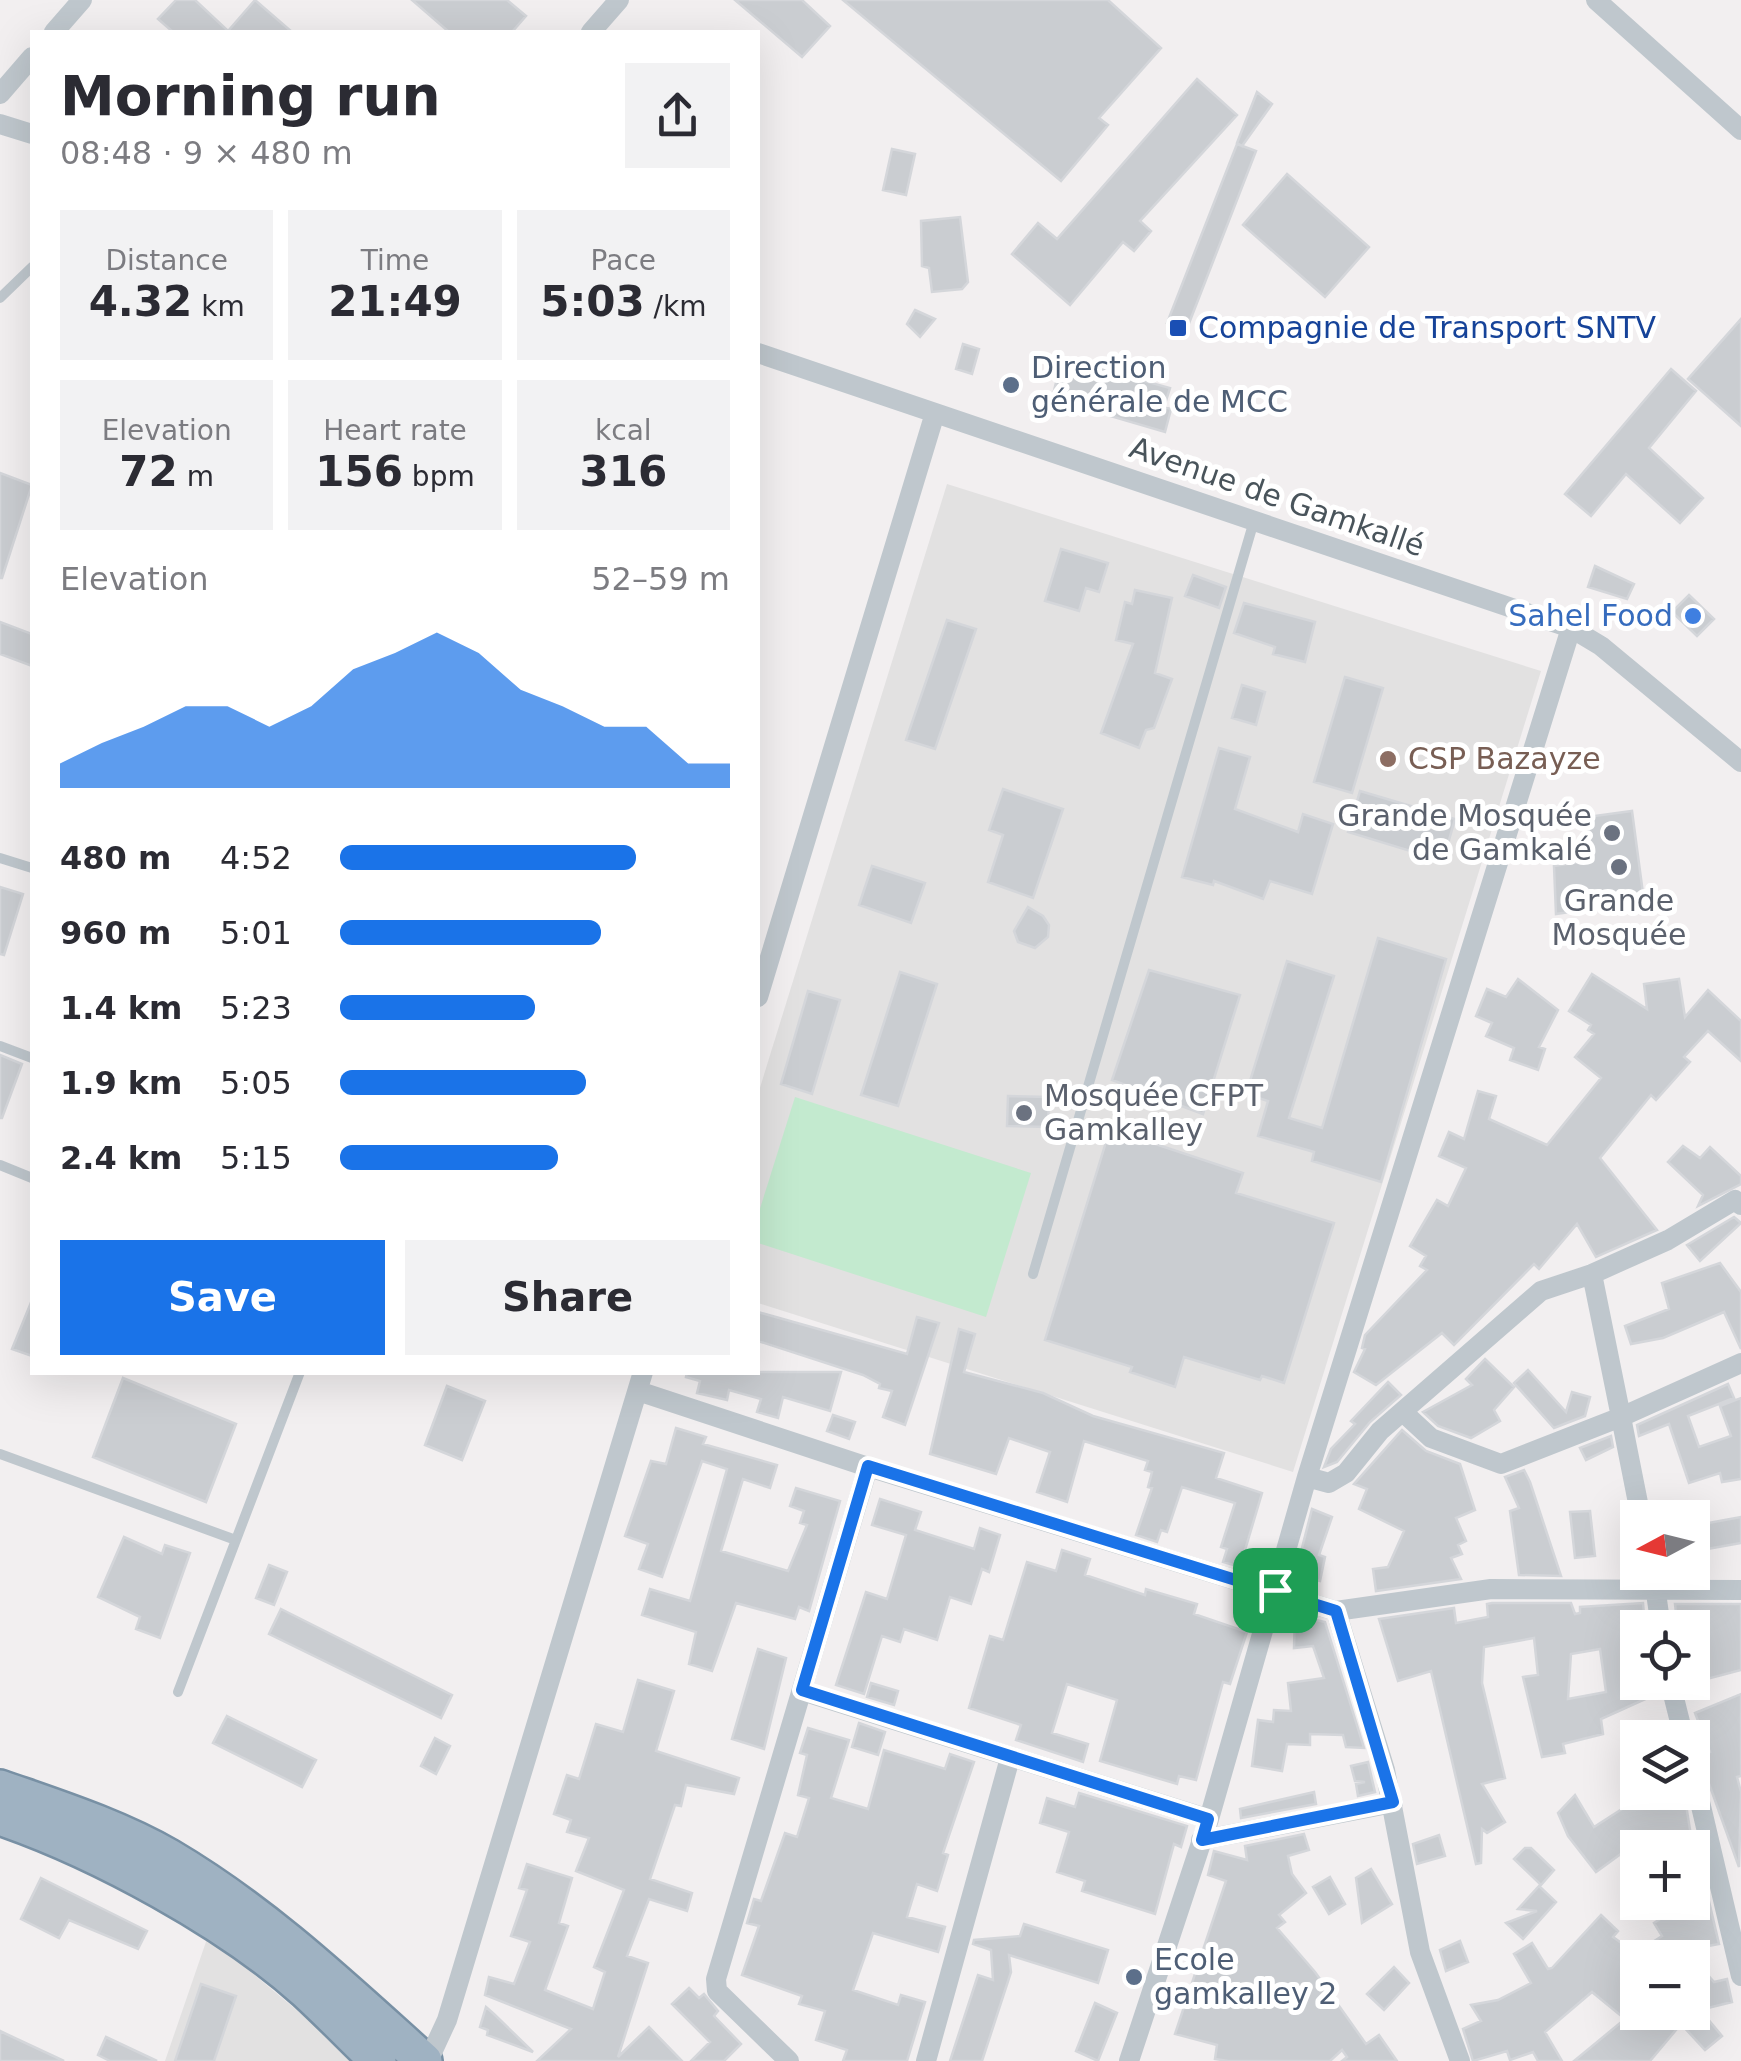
<!DOCTYPE html>
<html lang="en">
<head>
<meta charset="utf-8">
<style>
	body { margin:0; font-family:"DejaVu Sans",sans-serif; background:#f2f2f3; color:#2b2b33; height:100vh; display:flex; flex-direction:column; font-size:38px; white-space:nowrap }
	* { box-sizing:border-box; margin:0 }
	p { font-size:32px; color:#7c7c81 }
	.icon { flex:none; width:55px; height:55px; fill:none; stroke:currentColor; stroke-width:2; stroke-linecap:round; stroke-linejoin:round }
	.map { position:relative; flex:1; overflow:hidden }
	.details { position:absolute; left:30px; top:30px; width:730px; height:1345px; display:flex; flex-direction:column; background:#fff; border-radius:0px; box-shadow:0 10px 40px #0002 }
	.details>* { flex:none }
	.needle { width:65px; rotate:263deg }
	.buttons { position:absolute; left:1620px; top:1500px; display:grid; gap:20px }
	.buttons a { display:grid; place-items:center; width:90px; height:90px; border-radius:0px; background:#fff; box-shadow:0 10px 40px #0002; font-size:50px }
	.pin { position:absolute; display:grid; place-items:center; width:85px; height:85px; color:#fff; margin:-42px; border-radius:20px; box-shadow:0 5px 15px #0006 }
	.round { display:grid; place-items:center; flex:none; width:105px; height:105px; border-radius:0px; background:#f2f2f3 }
	.headline { display:flex; align-items:center; justify-content:space-between; height:170px; padding:0 30px }
	h1 { font-size:55px; font-weight:600; line-height:75px }
	.metrics { display:grid; grid-template-columns:repeat(3,1fr); gap:15px; height:170px; padding:10px 30px }
	.metrics div { display:grid; align-content:center; border-radius:0px; background:#f2f2f3; text-align:center }
	.metrics b { font-size:42px; font-weight:600 }
	.metrics small { font-size:28px; font-weight:400 }
	.metrics p { font-size:28px }
	.chart { height:280px; padding:20px 30px }
	.chart p { display:flex; justify-content:space-between }
	.chart svg { width:100%; height:180px; margin-top:10px; fill:#1a73e8; opacity:.7 }
	.button { display:flex; gap:20px; margin-top:auto; padding:20px 30px }
	.button a { flex:1; height:115px; border-radius:0px; background:#1a73e8; color:#fff; font-size:40px; font-weight:600; line-height:115px; text-align:center }
	.button a+a { background:#f2f2f3; color:#2b2b33 }
	ul { padding:0 30px; list-style:none; font-size:32px }
	li { display:grid; grid-template-columns:160px 120px 1fr; align-items:center; height:75px }
	li i { height:25px; border-radius:12px; background:#1a73e8 }
	.map>svg:first-child { display:block }
	.education { fill:#e2e1e1 }
	.green { fill:#c3eacf }
	.building { fill:#cacdd1; stroke:#d4d6da; stroke-width:2.5; fill-rule:evenodd }
	.lines { fill:none; stroke-linecap:round; stroke-linejoin:round }
	.trunk-casing { stroke:#7890a4; stroke-width:40 }
	.service { stroke:#bfc7cd; stroke-width:10 }
	.minor { stroke:#bfc7cd; stroke-width:20 }
	.trunk { stroke:#9fb2c2; stroke-width:35 }
	.route-casing { stroke:#fff; stroke-width:20 }
	.route { stroke:#1a73e8; stroke-width:12 }
	.transit-dot { fill:#1a4fb4; stroke:#fff; stroke-width:4 }
	.service-dot { fill:#5c6f8a; stroke:#fff; stroke-width:4 }
	.shop-dot { fill:#3f7fe0; stroke:#fff; stroke-width:4 }
	.education-dot { fill:#8d6e63; stroke:#fff; stroke-width:4 }
	.worship-dot { fill:#6b7280; stroke:#fff; stroke-width:4 }
	.labels { text-anchor:middle; stroke-width:10; stroke-linejoin:round; paint-order:stroke }
	.transit-label { font-size:30px; fill:#164399; stroke:#fff; text-anchor:start }
	.service-label { font-size:30px; fill:#4e5e75; stroke:#fff; text-anchor:start }
	.street-label { font-size:30px; fill:#49545b; stroke:#fff }
	.shop-label { font-size:30px; fill:#366cbe; stroke:#fff; text-anchor:end }
	.education-label { font-size:30px; fill:#785e54; stroke:#fff; text-anchor:start }
	.worship-label { font-size:30px; fill:#5b616d; stroke:#fff; text-anchor:end }
</style>
</head>
<body>
<div class="map">
<svg width="1741" height="2061" viewBox="0 0 1741 2061">
	<rect width="100%" height="100%" fill="#f2eff0"/>
	<path class="education" d="M947,484l594,187 -248,801 -535,-169v-209z
		M208,1936l109,91 36,34h-188z"/>
	<path class="green" d="M795,1097l236,76 -45,144 -228,-74v-28z"/>
	<path class="building" d="M176,0h19l33,31 27,-31 37,32h-119l-15,-13z
		M412,0h95l19,16 -14,16h-63z
		M735,0h67l28,26 -28,31z
		M843,0h265l53,48 -62,70 9,7 -47,56z
		M1197,79l40,36 -97,106 11,10 -17,20 -11,-9 -53,63 -58,-51 26,-31 19,16z
		M1257,92l15,12 -30,42 -5,-3z
		M1237,144l19,7 -70,180 -19,-8z
		M892,149l23,5 -9,41 -23,-5z
		M1287,174l82,73 -44,50 -82,-72z
		M960,217l8,65 -6,7 -30,3 -3,-24 -7,-2 -1,-45z
		M915,310l20,9 -15,18 -13,-13z
		M1741,319v107l-53,-47z
		M963,344l16,5 -7,25 -16,-5z
		M1062,358l108,30 -6,19 7,2 -6,23 -113,-33z
		M1671,369l25,22 -47,57 54,50 -23,25 -54,-49 -35,42 -26,-22z
		M0,473l32,12 -30,93h-2z
		M1061,549l47,14 -9,29 -13,-4 -7,23 -34,-10z
		M1595,566l39,18 -7,15 -39,-12z
		M1193,575l33,12 -7,21 -34,-12z
		M1135,590l37,8 -17,75 17,6 -18,49 -8,2 -7,18 -38,-15 32,-89 -17,-4 9,-38 7,2z
		M1689,595l25,24 -17,17 -25,-24z
		M1244,603l71,19 -10,40 -32,-8 2,-7 -41,-14z
		M947,620l29,9 -41,120 -29,-9z
		M0,622l32,12v32l-32,-12z
		M1345,677l38,11 -31,105 -38,-11z
		M1242,685l23,7 -9,33 -24,-7z
		M1219,748l31,9 -15,52 63,23 5,-18 30,10 -21,70 -42,-13 -7,18 -49,-18 -1,4 -31,-8z
		M1003,789l60,20 -30,89 -45,-16 15,-47 -14,-5z
		M1360,791l95,28 -12,42 -95,-29z
		M1632,811l12,90 -88,13 -2,-48 38,-6 -5,-43z
		M872,866l53,17 -14,40 -52,-18z
		M0,887l23,7 -19,61 -4,-1z
		M1028,907l15,9 6,9 -1,12 -13,11 -17,-6 -4,-11z
		M1378,938l68,21 -65,223 -69,-21 2,-9 -56,-16 10,-35 -22,-7 41,-133 47,15 -45,142 33,10z
		M1149,970l91,25 -37,119 -91,-34z
		M900,972l37,12 -39,122 -37,-11z
		M1592,974l55,35 -3,-25 35,-5 6,38 23,-27 33,31v40l-33,-30 -24,26 6,5 -34,38 -5,-5 -51,63 57,72 -61,27 -19,-33 -38,45 -5,-5 -80,81 -12,-12 -66,52 -22,-13 11,-23 -3,-1 3,-13 62,-65 -7,-4 6,-10 -16,-10 27,-46 11,6 18,-38 -27,-12 10,-24 15,7 14,-48 18,5 -7,23 58,26 54,-67 -26,-21 19,-23 -6,-4 3,-5 -22,-14z
		M1518,979l40,31 -19,37 6,2 -7,21 -28,-10 4,-12 -28,-12 6,-13 -16,-7 11,-27 19,8z
		M808,991l32,9 -28,94 -31,-10z
		M0,1055l22,9 -20,54h-2z
		M1008,1096l41,1 -1,30 -41,-1z
		M1110,1129l133,44 -7,20 98,30 -50,160 -22,-7 -2,4 -76,-23 -9,30 -45,-15 2,-5 -87,-27z
		M1683,1146l17,12 10,-11 31,29v8l-43,22 5,-11 -35,-33z
		M1734,1217l7,6 -41,38 -13,-16z
		M1720,1263l21,29v57l-17,-37 -61,26 -32,6 -6,-18 44,-17 -7,-26z
		M32,1300v56l-20,-7z
		M758,1312l149,42 10,-37 22,6 -34,102 -22,-8 9,-26 -13,-3 1,-4 -17,-9 -105,-34z
		M959,1329l16,5 -11,38 79,21 50,23 131,37 -8,25 46,15 -22,74 -17,-5 4,-13 -6,-2 14,-44 -53,-16 -15,45 -6,-2 -4,12 -21,-7 16,-47 -4,-1 4,-15 -7,-2 3,-9 -64,-20 -17,61 -30,-10 13,-40 -41,-14 -13,36 -66,-20z
		M1485,1359l29,28 -20,23 6,11 -29,17 -33,-12 -15,-14 49,-27 -6,-6z
		M1528,1370l38,42 6,-20 18,5 -5,19 -31,12 -40,-45z
		M687,1372h154l-11,39 -47,-14 -5,21 -21,-6 4,-13 -32,-9 -2,10 -30,-7 3,-12 -14,-4z
		M123,1378l113,46 -30,78 -113,-45z
		M1388,1382l13,13 -31,27 -33,40 -13,5 7,-18 24,-25 -4,-3z
		M1728,1384l6,14 -46,18 11,31 32,-11 -11,-30 21,-8v81l-19,3 -2,-9 -31,10 -20,-59 -30,12 -2,-11z
		M447,1386l38,15 -23,59 -37,-15z
		M833,1415l22,7 -6,17 -22,-8z
		M676,1428l30,9 -3,7 74,21 -7,23 -27,-9 -22,72 67,20 19,-46 -7,-2 4,-12 -14,-5 6,-18 44,13 -31,110 -10,-4 -4,12 -59,-16 -24,68 -23,-7 7,-32 -54,-17 8,-26 40,12 37,-132 -25,-8 -40,116 -23,-8 9,-25 -23,-8 26,-75 15,3z
		M1402,1430l24,21 34,13 15,46 -19,8 10,23 -8,4 4,9 -11,4 10,21 -85,12 -3,-22 15,-2 16,-36 -45,-22 8,-20 -13,-5z
		M1611,1436l2,11 -27,13 -6,-12z
		M1524,1470l6,12 31,94 -42,-1 -9,-64 9,-3 -14,-31z
		M880,1499l41,13 -6,18 59,19 6,-21 20,7 -11,37 -7,-3 -11,35 -21,-7 -13,43 -33,-11 -4,13 -18,-6 -18,58 -28,-9 30,-93 21,7 19,-64 -34,-10z
		M1312,1509l20,8 -13,38 6,2 -5,24 -25,-6z
		M1590,1511l5,45 -20,2 -5,-46z
		M1741,1517v26l-45,8 -4,-25z
		M124,1537l38,17 3,-9 25,8 -30,85 -24,-9 4,-12 -42,-20z
		M1062,1550l28,9 -5,16 60,20 1,-6 51,15 -3,10 53,18 -17,52 -7,-2 -27,98 -17,-4 -2,8 -77,-23 17,-61 -50,-16 -15,49 36,11 -5,18 -67,-22 5,-15 -52,-17 21,-72 13,4 24,-78 29,9z
		M269,1565l18,7 -13,33 -18,-7z
		M1492,1603h79l4,11 5,-1v-6l63,-4 2,23 -7,2v54h9l5,14 -51,23 2,15 -40,10 2,9 -23,4 -19,-80 15,-2 -4,-37 -50,9 -2,36 23,95 -23,6 23,38 -18,11 -5,-4 -1,34 -5,1 -45,-193 -33,10 -19,-62 75,-11 2,15 32,-6 -1,-13zM1600,1649l6,43 -38,7 3,-45z
		M1675,1604h66v66l-49,13v-62l-15,2z
		M281,1609l171,86 -11,23 -172,-84z
		M1295,1615l30,7 39,126 -18,-1 -3,-12 -33,-1v11l-23,-1 -5,27 -30,-5 6,-46 15,2 1,-12 17,1 -3,-28 36,-5 -11,-32 -19,2z
		M758,1649l28,9 -22,91 -32,-10z
		M638,1680l36,11 -18,60 83,27 -5,16 -48,-9 -5,21 -6,-1 -25,74 42,14 -5,18 -38,-12 -22,57 21,7 -30,94 31,-30 33,34h-145l34,-32 -86,-34 4,-18 25,7 16,-42 -19,-6 16,-46 -8,-2 8,-24 45,14 -13,45 9,3 -23,64 48,19 12,-37 -11,-5 30,-77 -48,-19 13,-33 -22,-6 4,-12 -17,-6 13,-39 12,4 17,-55 27,8z
		M871,1683l27,8 -4,14 -27,-8z
		M1741,1694v82l-4,1 4,15 -2,75 -40,-111 11,-4 -15,-39z
		M227,1716l89,44 -14,27 -89,-44z
		M859,1723l26,9 -7,23 -26,-8z
		M808,1728l41,12 -18,58 37,11 16,-59 61,19 5,-15 24,8 -31,91 5,2 -11,36 -20,-7 -10,33 38,10 -7,25 -65,-19 -20,57 45,15 3,-10 24,7 -18,59h-64l4,-11 -31,-10 9,-29 -26,-7 3,-8 -60,-21 17,-49 -12,-3 7,-24 7,2 24,-68 12,4 12,-39 -11,-3 9,-40 -7,-2z
		M435,1738l15,8 -14,28 -15,-8z
		M1368,1762l7,30 -17,4 -2,-12 9,-2 -10,-1 -4,-15z
		M1314,1792l2,12 -75,14 -1,-9z
		M1637,1792h47l8,50 -8,2 2,4h-57l-33,24 -28,-36 -10,-23 17,-18 19,32 45,-29z
		M1079,1793l108,33 -6,21 -7,-3 -19,70 -73,-23 3,-10 -28,-9 12,-40 -29,-9 7,-25 28,9z
		M1304,1834l5,16 -21,6 4,18 14,19 -27,22 6,7 -8,6 38,44 51,72 13,-9 18,26h-55l5,-4 -5,-7 -12,11h-102l-13,-2 2,-14 -42,-11 51,-153 -18,-6 6,-24 33,9 -2,-14z
		M1439,1835l6,21 -28,8 -4,-20z
		M1525,1848h6l23,22 -13,15 -27,-26z
		M1692,1862l15,31 12,51 -33,6 28,32 13,-3 5,23 -40,10v-54h-32l-12,-13 14,-9 -8,-13 11,-7 -5,-14h32z
		M1371,1869l21,35 -30,19 -6,-45z
		M1330,1877l15,27 -16,10 -16,-27z
		M41,1878l106,53 -9,18 -69,-29 -10,18 -38,-19z
		M1539,1886l17,16 -33,37 -17,-16 31,-12 -19,-2z
		M1601,1915l17,16 -5,6 25,18v25l-11,17 11,8v7h64l20,24 -17,14 -24,-26 -31,37h-76l51,-42 -33,-27 -47,40 17,29h-24l-5,-9 -23,8 -3,-9 -34,10 -10,-32 18,-8 -10,-16 27,-5 33,-17 -17,-29 18,-11 16,26 4,-1z
		M1024,1924l84,26 -10,33 -89,-28 2,17 -29,89h-32l28,-86 15,5 -2,-30 -18,-6 1,-4 46,-4z
		M1460,1941l8,21 -22,9 -6,-21z
		M1394,1967l15,16 -25,27 -17,-16z
		M201,1984l35,12 -22,65h-39z
		M689,1988l10,10 5,-4 14,17 -4,5 27,28 -17,17h-33l19,-19 -38,-38z
		M1095,2003l22,10 -19,48 -22,-10z
		M486,2007l8,7 39,38 -46,-17 1,-5 -8,-3z
		M0,2031l64,30h-64z
		M106,2037l51,24h-47l-12,-6z"/>
	<g class="lines">
		<g class="trunk-casing">
			<path id="trunk" d="M0,1788c57,20 117,39 169,69 95,56 174,131 255,204
				M0,1817c99,34 228,104 306,174 25,23 48,47 72,70"/>
		</g>
		<path class="service" d="M0,298l32,-31
			M0,858l32,10
			M0,1046l32,12
			M0,1165l32,13
			M1033,1274l221,-753
			M0,1454l233,85
			M178,1692l122,-320"/>
		<path class="minor" d="M1596,0l145,130
			M54,32l28,-32
			M591,32l28,-32
			M0,94l32,-37
			M0,124l32,10
			M758,353l813,275 30,18 140,116
			M758,997l177,-584
			M638,1391l230,76 -152,512 1,12 72,70
			M1404,1413l27,25 70,26 120,-47 -29,-143
			M868,1467l468,144 155,-22 250,1
			M1307,1477l22,6 17,-10 34,-42 161,-140 51,-17 76,-34 67,-40 6,5
			M1641,1518l-20,-101 120,-54
			M1653,1572l8,56
			M1336,1611l49,159 35,182 40,109
			M1670,1682l14,56
			M802,1691l407,128
			M1692,1768l49,208
			M1201,1840l192,-37
			M428,2061l19,-41 196,-648
			M926,2061l84,-303
			M1129,2061l80,-242 98,-342 264,-849"/>
		<use href="#trunk" class="trunk"/>
	</g>
	<g class="lines">
		<g class="route-casing">
			<path id="route" d="M868,1466l468,145 57,191 -191,38 6,-21 -406,-129z"/>
		</g>
		<use href="#route" class="route"/>
	</g>
	<rect class="transit-dot" x="1168" y="318" width="20" height="20" rx="5"/>
	<g class="service-dot">
		<circle cx="1011" cy="385" r="10"/>
		<circle cx="1134" cy="1977" r="10"/>
	</g>
	<circle class="shop-dot" cx="1693" cy="616" r="10"/>
	<circle class="education-dot" cx="1388" cy="759" r="10"/>
	<g class="worship-dot">
		<circle cx="1612" cy="833" r="10"/>
		<circle cx="1619" cy="867" r="10"/>
		<circle cx="1024" cy="1113" r="10"/>
	</g>
	<g class="labels">
		<g class="transit-label">
			<text x="1198" y="338">Compagnie de Transport SNTV</text>
		</g>
		<g class="service-label">
			<text x="1031" y="378">Direction<tspan x="1031" dy="34">générale de MCC</tspan></text>
			<text x="1154" y="1970">Ecole<tspan x="1154" dy="34">gamkalley 2</tspan></text>
		</g>
		<g class="street-label">
			<text transform="translate(1277 497) rotate(19)" y="10">Avenue de Gamkallé</text>
		</g>
		<g class="shop-label">
			<text x="1673" y="626">Sahel Food</text>
		</g>
		<g class="education-label">
			<text x="1408" y="769">CSP Bazayze</text>
		</g>
		<g class="worship-label">
			<text x="1592" y="826">Grande Mosquée<tspan x="1592" dy="34">de Gamkalé</tspan></text>
			<text x="1619" y="911" text-anchor="middle">Grande<tspan x="1619" dy="34">Mosquée</tspan></text>
			<text x="1044" y="1106" text-anchor="start">Mosquée CFPT<tspan x="1044" dy="34">Gamkalley</tspan></text>
		</g>
	</g>
</svg>
<div class="buttons">
<a><svg class="needle" viewBox="-14 -14 28 28"><path d="M0-13l5 13h-10z" fill="#e53935"/><path d="M0 13l5-13h-10z" fill="#7c7c81"/></svg></a>
<a><svg class="icon" aria-label="locate" viewBox="0 0 24 24"><circle cx="12" cy="12" r="6"/><path d="M12 2v4M12 18v4M2 12h4M18 12h4"/></svg></a>
<a><svg class="icon" aria-label="layers" viewBox="0 0 24 24"><path d="M12 4l9 5-9 5-9-5zM3 14l9 5 9-5"/></svg></a>
<a>+</a>
<a>−</a>
</div>
<div class="pin" style="left:1275px;top:1590px;background:#1e9e55"><svg class="icon" aria-label="arrive" viewBox="0 0 24 24"><path d="M6 21V4h12l-3 4 3 4H6"/></svg></div>
<section class="details">
<div class="headline"><div><h1>Morning run</h1><p>08:48 · 9 × 480 m</p></div><a class="round"><svg class="icon" aria-label="share" viewBox="0 0 24 24"><path d="M12 15V3M7 8l5-5 5 5M5 13v7h14v-7"/></svg></a></div>
<div class="metrics">
<div><p>Distance</p><b>4.32<small> km</small></b></div>
<div><p>Time</p><b>21:49</b></div>
<div><p>Pace</p><b>5:03<small> /km</small></b></div>
</div>
<div class="metrics">
<div><p>Elevation</p><b>72<small> m</small></b></div>
<div><p>Heart rate</p><b>156<small> bpm</small></b></div>
<div><p>kcal</p><b>316</b></div>
</div>
<div class="chart"><p><span>Elevation</span>52–59 m</p>
<svg viewBox="0 0 160 44" preserveAspectRatio="none"><path d="M0 44V38L10 33L20 29L30 24L40 24L50 29L60 24L70 15L80 11L90 6L100 11L110 20L120 24L130 29L140 29L150 38L160 38V44z"/></svg>
</div>
<ul>
<li><b>480 m</b>4:52<i style="width:76%"></i></li>
<li><b>960 m</b>5:01<i style="width:67%"></i></li>
<li><b>1.4 km</b>5:23<i style="width:50%"></i></li>
<li><b>1.9 km</b>5:05<i style="width:63%"></i></li>
<li><b>2.4 km</b>5:15<i style="width:56%"></i></li>
</ul>
<div class="button"><a>Save</a><a>Share</a></div>
</section>
</div>
</body>
</html>
